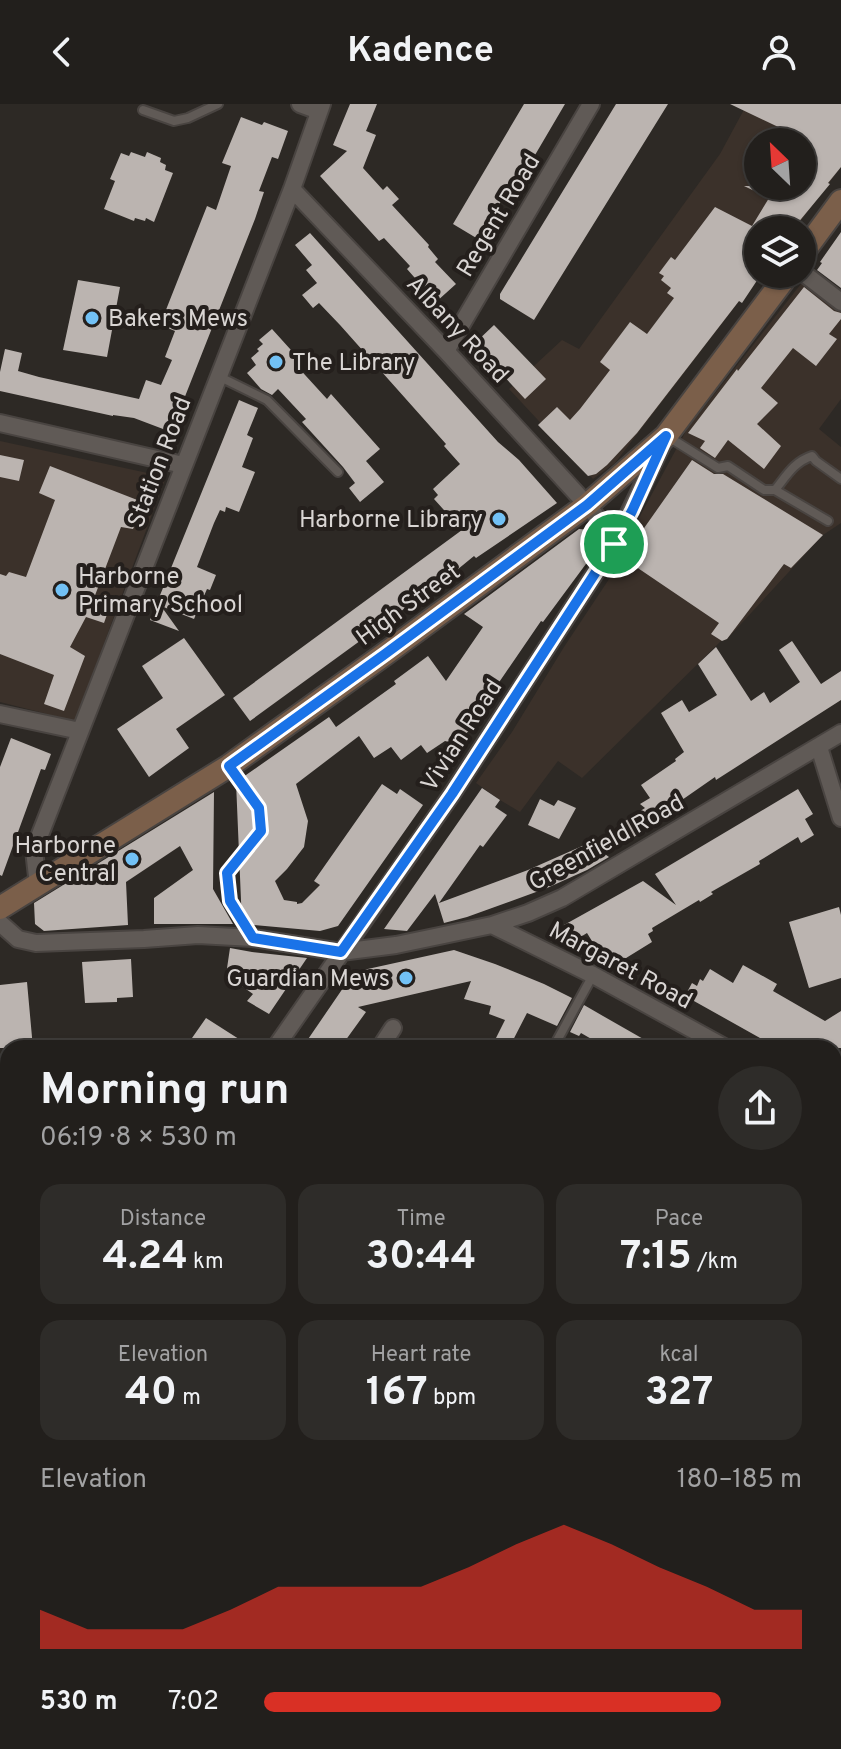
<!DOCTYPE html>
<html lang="en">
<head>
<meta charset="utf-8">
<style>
	body { margin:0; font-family:Overpass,sans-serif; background:#2e2c29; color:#f1f3f6; height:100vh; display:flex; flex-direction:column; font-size:30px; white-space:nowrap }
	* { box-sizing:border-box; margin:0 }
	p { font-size:26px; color:#a2a2a3 }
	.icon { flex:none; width:44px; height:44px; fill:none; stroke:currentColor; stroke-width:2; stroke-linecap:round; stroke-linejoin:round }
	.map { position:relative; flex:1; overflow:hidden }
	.side { position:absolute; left:0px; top:936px; width:842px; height:710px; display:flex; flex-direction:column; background:#221f1c; border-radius:24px 24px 0 0; box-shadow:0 2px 6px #0004,0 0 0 2px #3f3d3b }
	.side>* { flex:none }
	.needle { width:52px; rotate:335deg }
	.controls { position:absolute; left:744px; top:24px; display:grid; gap:16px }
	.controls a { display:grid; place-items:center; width:72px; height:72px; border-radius:50%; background:#221f1c; box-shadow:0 2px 6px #0004,0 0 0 2px #3f3d3b; font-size:40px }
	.pin { position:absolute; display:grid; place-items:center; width:68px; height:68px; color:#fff; margin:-34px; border:4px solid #fff; border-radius:50%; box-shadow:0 2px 8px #0007 }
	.round { display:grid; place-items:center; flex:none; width:84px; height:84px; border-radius:42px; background:#2e2c29 }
	.overview { display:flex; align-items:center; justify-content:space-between; height:136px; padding:0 40px }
	h1 { font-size:44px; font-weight:700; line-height:60px }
	.metrics { display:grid; grid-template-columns:repeat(3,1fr); gap:12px; height:136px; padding:8px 40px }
	.metrics div { display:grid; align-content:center; border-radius:20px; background:#2e2c29; text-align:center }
	.metrics b { font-size:40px; font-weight:700 }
	.metrics small { font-size:22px; font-weight:400 }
	.metrics p { font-size:22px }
	.chart { height:224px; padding:16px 40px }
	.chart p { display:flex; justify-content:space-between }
	.chart svg { width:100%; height:144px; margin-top:8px; fill:#d93025; opacity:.7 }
	ul { padding:0 40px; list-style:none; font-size:26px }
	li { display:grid; grid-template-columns:128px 96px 1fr; align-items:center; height:60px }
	li i { height:20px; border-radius:10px; background:#d93025 }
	header { display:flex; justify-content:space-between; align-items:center; height:104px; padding:0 40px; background:#221f1c; font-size:36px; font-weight:700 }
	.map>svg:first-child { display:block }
	.built { fill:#3b312a; fill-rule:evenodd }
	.green { fill:#644835 }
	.building { fill:#bbb4b0 }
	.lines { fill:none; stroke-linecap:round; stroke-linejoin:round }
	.service-casing { stroke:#494441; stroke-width:12 }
	.minor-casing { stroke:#494441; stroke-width:20 }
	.tertiary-casing { stroke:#494441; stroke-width:24 }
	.secondary-casing { stroke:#494441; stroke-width:26 }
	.primary-casing { stroke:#494441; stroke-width:30 }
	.path { stroke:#878380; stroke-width:3; stroke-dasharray:6 6; stroke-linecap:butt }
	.service { stroke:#605a56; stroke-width:8 }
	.minor { stroke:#605a56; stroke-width:16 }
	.tertiary { stroke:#605a56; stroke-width:20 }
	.secondary { stroke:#7b5f4a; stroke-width:22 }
	.primary { stroke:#95653e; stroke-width:26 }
	.route-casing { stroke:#fff; stroke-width:16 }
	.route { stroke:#1a73e8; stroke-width:10 }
	.poi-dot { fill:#72c1f5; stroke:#241f1c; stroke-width:3 }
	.labels { text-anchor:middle; stroke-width:8; stroke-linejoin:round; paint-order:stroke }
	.street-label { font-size:24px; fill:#d9d5d3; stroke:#241f1c }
	.poi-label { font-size:24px; fill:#d9d5d3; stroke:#241f1c; text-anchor:start }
</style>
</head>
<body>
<header><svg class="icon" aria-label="back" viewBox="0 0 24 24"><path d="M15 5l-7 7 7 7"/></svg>Kadence<svg class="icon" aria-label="person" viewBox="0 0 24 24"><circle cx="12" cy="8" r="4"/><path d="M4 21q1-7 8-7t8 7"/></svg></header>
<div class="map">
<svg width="841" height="1645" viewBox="0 0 841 1645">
	<rect width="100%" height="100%" fill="#2d2925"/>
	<path class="built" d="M747,0h94v63l-47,63h-36v44h2l-145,189 -22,16 -84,-90 53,-49 17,9 141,-195zM758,38h44v44h-44z
		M804,176l37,29v90l-22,30 22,18v76l-18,12 -96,104 -6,2 -139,137 -24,-17 -38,51 -20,-12 -24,-17 36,-51 52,-85 59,-89 2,-14 62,-115z
		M0,337l166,36 -91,244 -75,-19z"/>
	<path class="green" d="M8,1535v103h98l-3,7h-103v-103z
		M132,1638h114l4,7h-121z"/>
	<path class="building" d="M350,0h27l-11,27 10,4 -13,33 20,22 4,-4 12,13 -7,6 37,40 -1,2 10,12 -3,3 21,22 -20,18 -29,-33 3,-3 -26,-28 -5,3 -59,-65 27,-25 -14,-6z
		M524,0h41l-57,97 -5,-3 -25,41 -25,-15z
		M616,0h52l-134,216 -34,-21v-5z
		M730,0h111v63l-13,16 2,1 -38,46h-34v49l-16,24 -3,-2 -102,132 -30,32 -11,9 -8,2 -50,-51 19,-18 13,13 10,-11 30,-39 -10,-8 30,-40 17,12 27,-36 -7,-5 4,-5 -10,-8 3,-4 -5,-3 12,-16 4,3 40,-53 37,19 17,-28 -25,-12h58v-44h-13l4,-8z
		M241,13l21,8 2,-3 24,9 -10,28 -6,-2 -13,34 5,1 -9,27 -84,213 -37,-14 -21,-3v1l-113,-25v-19l5,-23 17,4 -4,18 21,6 100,22 7,-19 15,5 11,-25 -7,-3 10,-26 -15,-6 47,-119 9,4 15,-44 -9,-3z
		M131,48l14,5 2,-5 14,6 -1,4 6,3 -1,5 8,3 -19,49 -8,-4 -1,3 -10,-3 -1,3 -30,-12 11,-28 -5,-2 11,-26 8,3z
		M841,128v56l-24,-18 5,-7 -2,-1z
		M310,129l188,209 21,18 38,43 -81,55 -2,-2 -22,18 -202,147 -17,-23 229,-168 -28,-31 4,-4 -5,-6 27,-25 -16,-18 2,-2 -106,-119 -21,-22 -6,5 -11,-13 15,-12 -11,-13 6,-5 -17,-20z
		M78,176l42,7 -13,70 -44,-7z
		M804,183l30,24 7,2v6l-12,15 8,5 -21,27 -23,-18 -32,40 17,15 -21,21 24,22 -17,23 -36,-29 -13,18 -15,-10 5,-7 -17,-8 49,-64 1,2z
		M494,221l52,54 -21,20 -51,-55z
		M272,225l28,31 -5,4 32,35 4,-5 49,55 -14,12 18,21 -24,20 -11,-14 6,-5 -12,-16 -41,-45 4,-3 -28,-30 -6,6 -11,-6 -14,-16 9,-8 -5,-7 8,-7 -2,-2 6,-5 -4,-4z
		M239,296l19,8 -11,27 6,3 -11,29 13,5 -16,40 -13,-5 -1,5 -5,-2 -6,13 -17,44 19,8 -6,15 -3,-1 -13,30 -33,-13 18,25 -29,-11z
		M0,351l24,5 -5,21 -19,-4z
		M692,356l22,14h9l100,61 -32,33 -7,-4 -57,75 -5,2 -11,-7 8,-11 -96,-65z
		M50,362l95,37 -12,26 -12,-2 -27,71 16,8 -6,17 -18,-6 -16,30 15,9 -21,55 -20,-7 10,-29 -54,-21v-80l6,2 3,-4 17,5 29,-77 -16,-7z
		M579,425l11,1 6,10 1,9 -54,73 -2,-1 -63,92 2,3 -11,8v7l-16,12 -8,-2 -18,12 -6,-8 -20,15 -10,-13 -17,11 -15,-22 -63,48 12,37 -4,26 -17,22 -12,12 9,19 13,2v2l5,-1 18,-18 -6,-4 68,-97 15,10 3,-5 23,16 -85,121 -18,5 -78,-7 -6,-142 93,-65 7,10 60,-43 -2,-3 34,-25 18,25 37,-54 -19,-13z
		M184,534l41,57 -49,34 13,19 -40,29 -32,-48 46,-31 -21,-32z
		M792,537l29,43 20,-13v29l-125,80 -1,-3 -59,41 3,4 -27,16 -10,-15 23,-15 -5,-4 10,-6 -9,-13 35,-24 -1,-2 9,-7 -23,-39 21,-13 7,12 28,-17 -19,-31 18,-17 35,54 13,-9 6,11 30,-21 -21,-32z
		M11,634l40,16 -6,16 -4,-1 -39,107 -2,-1v-108z
		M482,684l18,12 -5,7 12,8 -24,32 -3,-2 -41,58 89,-33 61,-27 20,14 -22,13 -40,18 -80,29 -23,6 -9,-29 -28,37 -23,-2z
		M798,685l15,25 -8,5 9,16 -13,8 -3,-6 -39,24 1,3 -49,28 2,2 -13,8 -1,-2 -47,28 1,3 -5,3 4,8 -34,21 -6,-9 -9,5 -16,-26 -13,8 -10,-16 79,-44 33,24 -21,-31z
		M214,688l-1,97 20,35h-79v-26l39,-28 -13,-24 -54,36 2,43 -84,6 -9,-7 -1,-21z
		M540,695l14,7 4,-6 18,8 -17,31 -31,-14z
		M839,803l2,8v63l-32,10 -20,-66z
		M230,844l22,4 55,6 -38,56 -22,-13 6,-7 -27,-19z
		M454,846l41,14 49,20 28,14 -15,28 -30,-13 -18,35h-18l14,-28 -16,-6 2,-8 -27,-7 7,-18 -113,26 8,5 -26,36h-38l52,-76z
		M131,855l2,38 -16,1v4l-32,1 -3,-41z
		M743,861l34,19 -4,7 52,30 16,-10v37h-63l-93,-52 7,-13 5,3 3,-7 3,2 7,-12 23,14z
		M27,878l6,66h-33v-63z
		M584,901l19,11 56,32h-52l-26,-15 -2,3 -9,-4z
		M206,914l47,30h-68z"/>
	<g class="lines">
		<g class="service-casing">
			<path id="service" d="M143,6l31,11 14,-3 30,-14
				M218,272l49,24 71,72
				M667,332l51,32 10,-2 36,24h11c12,-15 19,-28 37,-34l4,5 25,18
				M775,386l53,31
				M553,944l40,-73
				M0,1530l8,-6
				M834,1569l7,-12"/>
		</g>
		<g class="minor-casing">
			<path id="minor" d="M300,0l19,7
				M292,85l154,162 141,154 18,22 9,17
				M802,168l39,30
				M446,247l145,-247
				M0,319l183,42
				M0,610l80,17
				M819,643l22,71
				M38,781l-4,-35 258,-661 30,-85
				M0,819l18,16 18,4 108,-4 54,-4 55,3 88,14 55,-7 96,-20 36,-12 34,-15 279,-165
				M492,821l101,50 133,73
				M275,944l177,-254 162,-250 50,-103
				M380,944l13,-20
				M834,1003l7,4
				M0,1348l8,-7
				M834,1467l7,6"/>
		</g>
		<g class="tertiary-casing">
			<path id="tertiary" d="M834,1229l7,-8
				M301,1645l12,-7"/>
		</g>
		<g class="secondary-casing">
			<path id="secondary" d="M802,150l39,-53
				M0,804l229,-142 156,-112 202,-149 79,-69 122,-162"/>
		</g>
		<g class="primary-casing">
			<path id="primary" d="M0,1298l8,5
				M282,1638l4,7
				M346,1638l4,7"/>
		</g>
		<path class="path" d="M242,678l17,26 2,23 -34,42 3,28 13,20
			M113,1645l2,-7"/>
		<use href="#service" class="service"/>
		<use href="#minor" class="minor"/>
		<use href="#tertiary" class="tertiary"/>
		<use href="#secondary" class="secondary"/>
		<use href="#primary" class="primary"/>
	</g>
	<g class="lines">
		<g class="route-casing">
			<path id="route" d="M666,332l-34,75 -18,33 -162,250 -111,158 -88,-14 -23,-37 -3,-28 34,-42 -2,-23 -30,-42 156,-112 202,-149z"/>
		</g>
		<use href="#route" class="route"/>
	</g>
	<g class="poi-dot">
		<circle cx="92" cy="214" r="8"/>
		<circle cx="276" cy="258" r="8"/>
		<circle cx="499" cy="415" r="8"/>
		<circle cx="62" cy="486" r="8"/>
		<circle cx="132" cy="755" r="8"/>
		<circle cx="406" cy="874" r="8"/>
	</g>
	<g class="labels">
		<g class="street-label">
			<text transform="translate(498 111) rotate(-59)" y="8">Regent Road</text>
			<text transform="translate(458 225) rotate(47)" y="8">Albany Road</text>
			<text transform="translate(159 358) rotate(-69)" y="8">Station Road</text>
			<text transform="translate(408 500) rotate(-36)" y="8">High Street</text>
			<text transform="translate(461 631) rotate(-57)" y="8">Vivian Road</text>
			<text transform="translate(606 738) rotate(-29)" y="8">Greenfield Road</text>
			<text transform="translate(621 861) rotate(28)" y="8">Margaret Road</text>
		</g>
		<g class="poi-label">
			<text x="108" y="222">Bakers Mews</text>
			<text x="292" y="266">The Library</text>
			<text x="483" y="423" text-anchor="end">Harborne Library</text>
			<text x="78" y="480">Harborne<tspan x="78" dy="28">Primary School</tspan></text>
			<text x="116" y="749" text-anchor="end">Harborne<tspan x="116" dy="28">Central</tspan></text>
			<text x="390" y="882" text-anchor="end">Guardian Mews</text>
		</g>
	</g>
</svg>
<div class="controls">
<a><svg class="needle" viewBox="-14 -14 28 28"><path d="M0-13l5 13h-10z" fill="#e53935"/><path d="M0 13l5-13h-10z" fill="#a2a2a3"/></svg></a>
<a><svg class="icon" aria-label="layers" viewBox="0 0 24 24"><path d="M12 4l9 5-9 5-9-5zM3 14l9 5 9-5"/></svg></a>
</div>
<div class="pin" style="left:614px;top:440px;background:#1e9e55"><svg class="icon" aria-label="arrive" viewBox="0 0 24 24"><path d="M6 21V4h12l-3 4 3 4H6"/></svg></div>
<section class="side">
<div class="overview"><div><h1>Morning run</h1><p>06:19 · 8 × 530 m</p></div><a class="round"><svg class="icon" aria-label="share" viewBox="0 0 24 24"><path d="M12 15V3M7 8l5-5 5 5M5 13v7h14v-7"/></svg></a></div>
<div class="metrics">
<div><p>Distance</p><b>4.24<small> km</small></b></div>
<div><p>Time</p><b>30:44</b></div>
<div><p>Pace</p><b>7:15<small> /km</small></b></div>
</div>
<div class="metrics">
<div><p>Elevation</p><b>40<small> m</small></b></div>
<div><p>Heart rate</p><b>167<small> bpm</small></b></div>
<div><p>kcal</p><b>327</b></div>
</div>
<div class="chart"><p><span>Elevation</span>180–185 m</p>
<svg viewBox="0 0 160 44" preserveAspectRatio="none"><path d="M0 44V32L10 38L20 38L30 38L40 32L50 25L60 25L70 25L80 25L90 19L100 12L110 6L120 12L130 19L140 25L150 32L160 32V44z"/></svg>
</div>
<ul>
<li><b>530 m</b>7:02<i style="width:85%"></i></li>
</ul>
</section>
</div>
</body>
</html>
